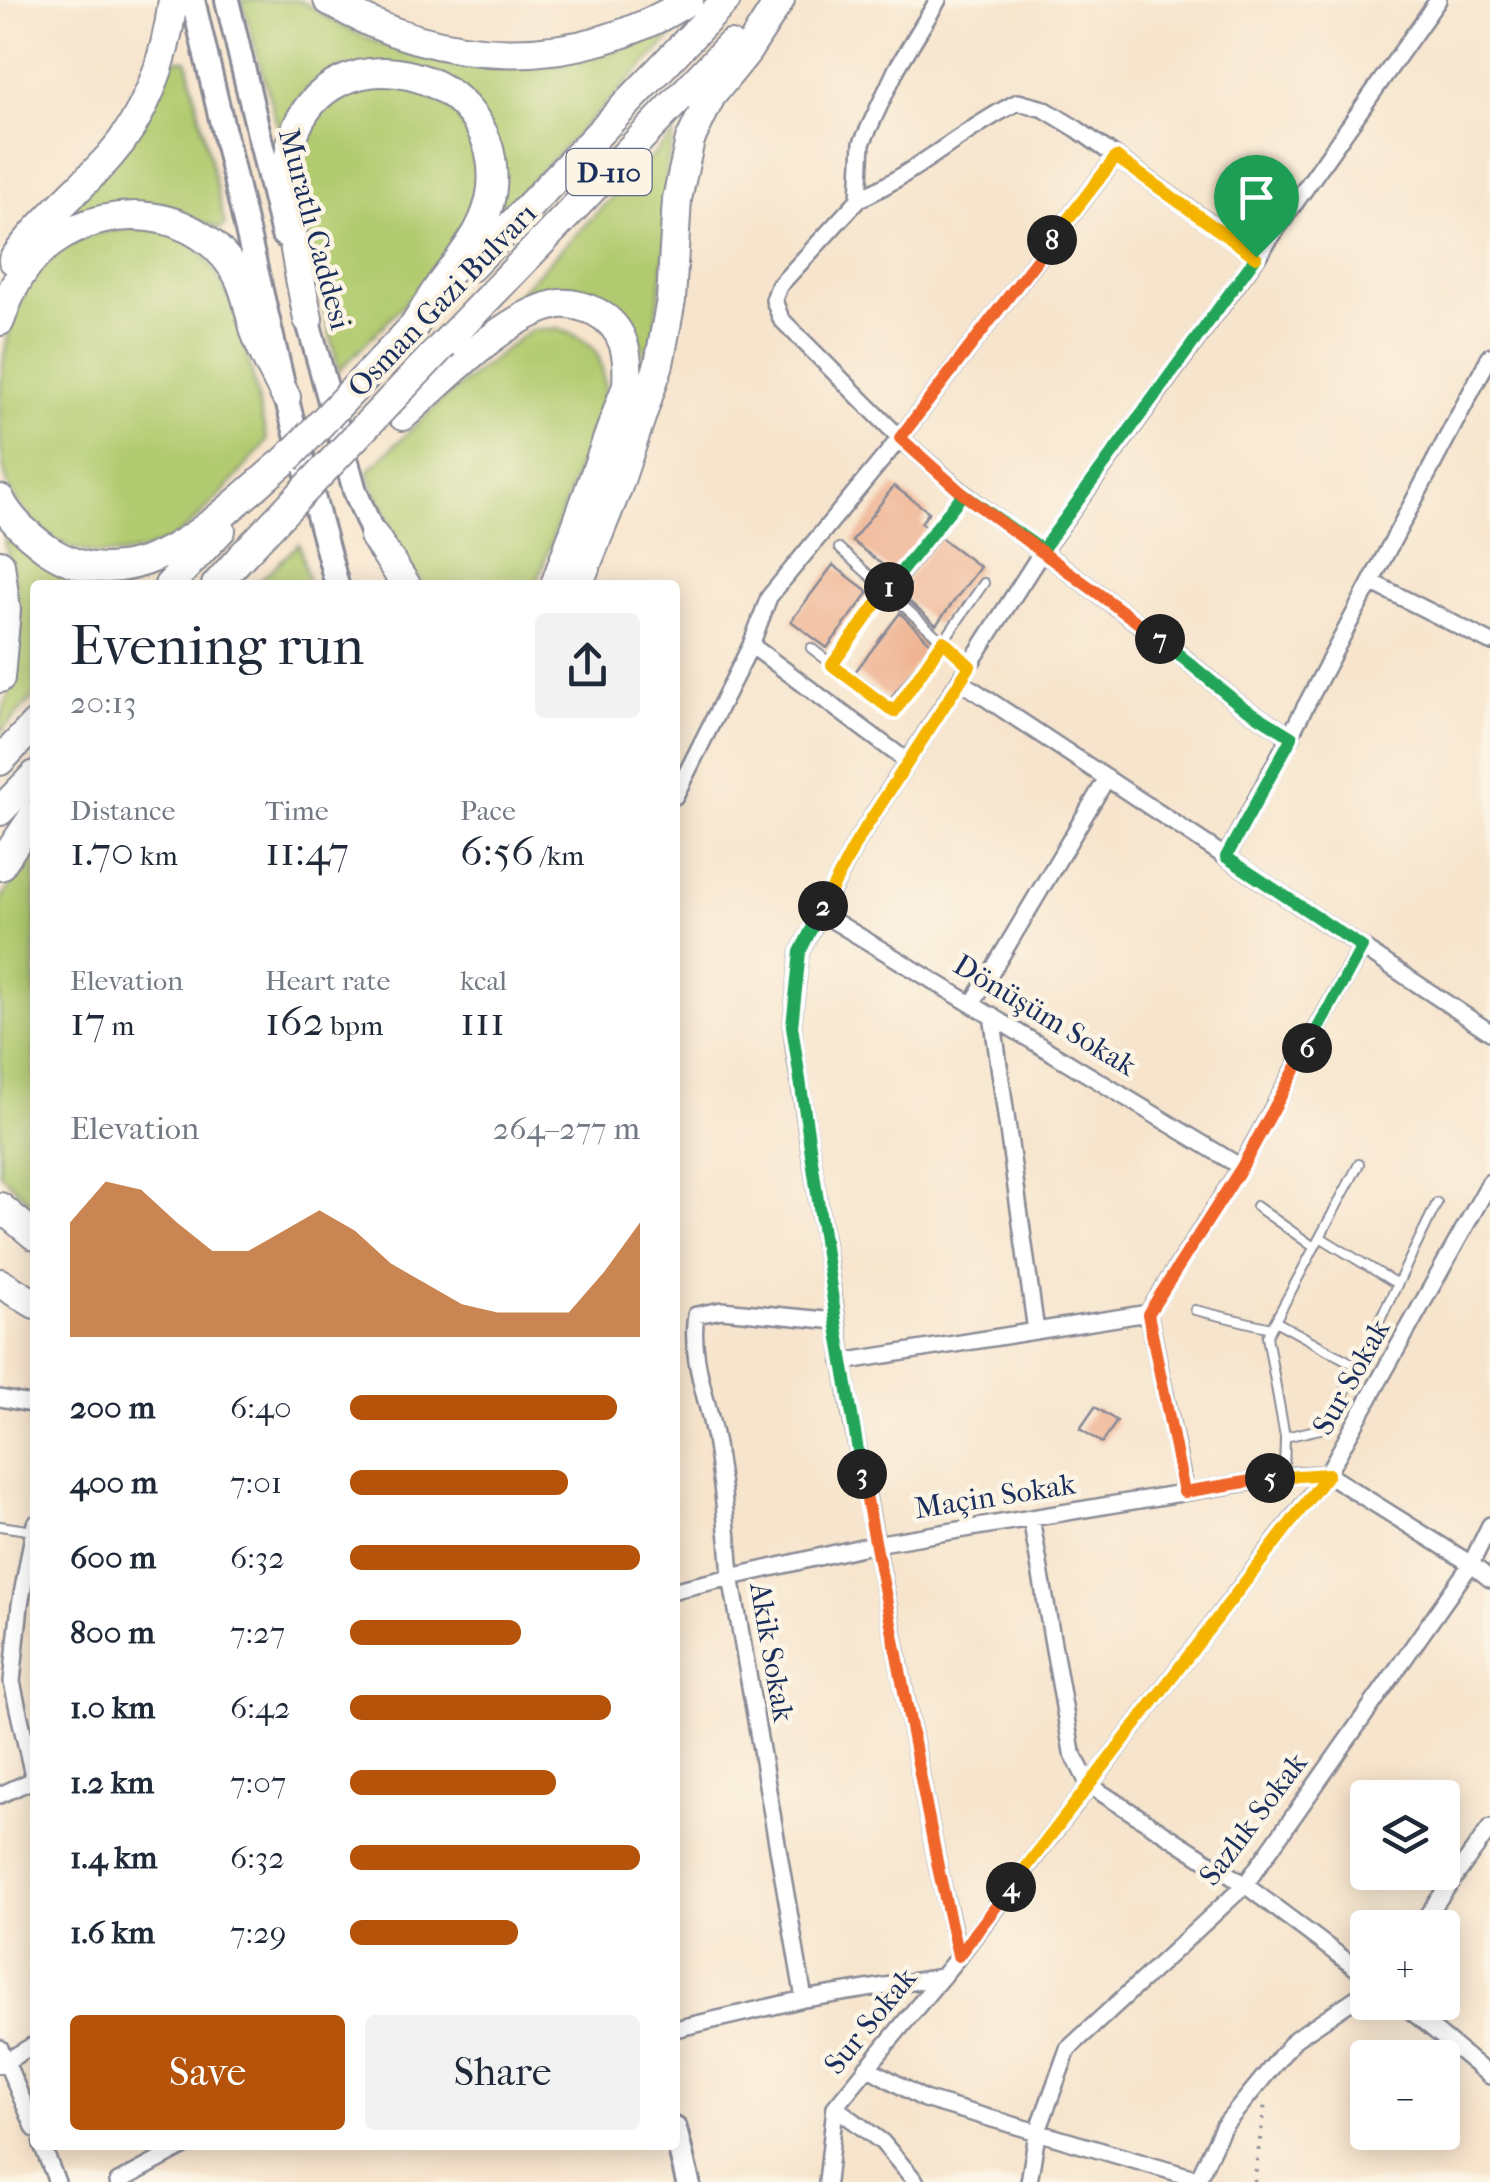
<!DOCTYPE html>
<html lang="en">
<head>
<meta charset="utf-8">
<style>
	body { margin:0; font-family:"IM FELL French Canon",serif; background:#f2f2f3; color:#1f2937; height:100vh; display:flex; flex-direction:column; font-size:38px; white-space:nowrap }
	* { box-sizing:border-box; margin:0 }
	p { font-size:32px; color:#747a83 }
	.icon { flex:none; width:55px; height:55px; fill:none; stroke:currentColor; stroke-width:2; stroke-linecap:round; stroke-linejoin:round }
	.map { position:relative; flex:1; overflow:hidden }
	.side { position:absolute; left:30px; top:580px; width:650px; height:1570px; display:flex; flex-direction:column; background:#fff; border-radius:10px; box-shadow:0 5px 25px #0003 }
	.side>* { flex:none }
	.tools { position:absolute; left:1350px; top:1780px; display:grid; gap:20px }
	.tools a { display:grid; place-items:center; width:110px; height:110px; border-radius:10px; background:#fff; box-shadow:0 5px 25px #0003; font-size:50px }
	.pin { position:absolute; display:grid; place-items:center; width:85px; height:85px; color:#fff; margin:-102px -42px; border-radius:50% 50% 50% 0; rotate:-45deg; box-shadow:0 0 10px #0007 }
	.pin .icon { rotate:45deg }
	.km { position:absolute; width:50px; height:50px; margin:-25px; border-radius:50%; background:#222; color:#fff; font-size:28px; line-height:50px; text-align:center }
	.round { display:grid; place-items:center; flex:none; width:105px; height:105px; border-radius:10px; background:#f2f2f3 }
	.overview { display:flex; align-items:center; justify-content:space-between; height:170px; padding:0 40px }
	h1 { font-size:55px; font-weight:600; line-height:75px }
	.stats { display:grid; grid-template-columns:repeat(3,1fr); gap:15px; height:170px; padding:10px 40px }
	.stats div { display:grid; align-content:center }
	.stats b { font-size:42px; font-weight:600 }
	.stats small { font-size:28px; font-weight:400 }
	.stats p { font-size:28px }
	.chart { height:280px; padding:20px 40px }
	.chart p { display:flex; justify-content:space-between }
	.chart svg { width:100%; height:180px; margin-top:10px; fill:#b45309; opacity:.7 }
	.button { display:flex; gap:20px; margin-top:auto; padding:20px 40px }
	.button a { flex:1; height:115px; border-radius:10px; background:#b45309; color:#fff; font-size:40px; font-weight:600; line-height:115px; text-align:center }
	.button a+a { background:#f2f2f3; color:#1f2937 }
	ul { padding:0 40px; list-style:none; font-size:32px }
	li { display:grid; grid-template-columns:160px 120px 1fr; align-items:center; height:75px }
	li i { height:25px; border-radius:12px; background:#b45309 }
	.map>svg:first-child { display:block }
	.green { fill:#b2cb70; stroke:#667d67; stroke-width:2.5 }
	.building { fill:#efb393 }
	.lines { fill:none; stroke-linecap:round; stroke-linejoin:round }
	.service-casing { stroke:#898a95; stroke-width:12 }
	.minor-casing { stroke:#898a95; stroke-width:20 }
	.secondary-casing { stroke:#898a95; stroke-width:28 }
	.trunk-casing { stroke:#898a95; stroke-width:32 }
	.path { stroke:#898a95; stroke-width:4; stroke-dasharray:2.5 8; stroke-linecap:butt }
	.service { stroke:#fff; stroke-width:8 }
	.minor { stroke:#fff; stroke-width:15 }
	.secondary { stroke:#fff; stroke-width:22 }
	.trunk { stroke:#fff; stroke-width:28 }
	.trunk-bridge-casing { stroke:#898a95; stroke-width:32; stroke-linecap:butt }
	.trunk-bridge { stroke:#fff; stroke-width:28 }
	.split-1-casing { stroke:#fff; stroke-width:20 }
	.split-2-casing { stroke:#fff; stroke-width:20 }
	.split-3-casing { stroke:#fff; stroke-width:20 }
	.split-4-casing { stroke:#fff; stroke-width:20 }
	.split-5-casing { stroke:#fff; stroke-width:20 }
	.split-6-casing { stroke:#fff; stroke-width:20 }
	.split-7-casing { stroke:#fff; stroke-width:20 }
	.split-8-casing { stroke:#fff; stroke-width:20 }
	.split-9-casing { stroke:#fff; stroke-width:20 }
	.split-1 { stroke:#22a559; stroke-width:12 }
	.split-2 { stroke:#f5b400; stroke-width:12 }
	.split-3 { stroke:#22a559; stroke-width:12 }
	.split-4 { stroke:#f0652b; stroke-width:12 }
	.split-5 { stroke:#f5b400; stroke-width:12 }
	.split-6 { stroke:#f0652b; stroke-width:12 }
	.split-7 { stroke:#22a559; stroke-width:12 }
	.split-8 { stroke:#f0652b; stroke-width:12 }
	.split-9 { stroke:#f5b400; stroke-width:12 }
	.labels { text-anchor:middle; stroke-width:9; stroke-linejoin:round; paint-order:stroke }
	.shield { fill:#fcf5e5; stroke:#5e6a86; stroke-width:2.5 }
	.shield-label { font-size:28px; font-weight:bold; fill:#1b2f5e }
	.street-label { font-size:30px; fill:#1b2f5e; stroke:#fcf5e5 }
</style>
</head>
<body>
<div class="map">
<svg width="1490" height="2182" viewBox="0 0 1490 2182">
	<rect width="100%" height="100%" fill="#fcf5e5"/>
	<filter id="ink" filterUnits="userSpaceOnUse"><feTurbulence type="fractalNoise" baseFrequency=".01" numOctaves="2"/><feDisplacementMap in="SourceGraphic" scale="20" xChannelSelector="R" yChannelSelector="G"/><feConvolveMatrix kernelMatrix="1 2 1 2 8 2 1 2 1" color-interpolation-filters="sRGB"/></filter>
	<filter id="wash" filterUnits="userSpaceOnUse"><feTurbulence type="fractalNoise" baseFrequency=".0048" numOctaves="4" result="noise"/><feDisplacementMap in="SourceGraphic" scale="40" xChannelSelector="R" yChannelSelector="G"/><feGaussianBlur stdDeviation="2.25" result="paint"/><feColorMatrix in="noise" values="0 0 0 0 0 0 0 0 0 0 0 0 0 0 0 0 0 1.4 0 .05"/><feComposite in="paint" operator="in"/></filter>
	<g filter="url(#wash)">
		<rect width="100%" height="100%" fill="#f7e4cc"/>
		<path class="green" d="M242,0c17,0 38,0 54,0 11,2 24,13 34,19 17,10 36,19 55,26 104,38 185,28 285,-15l5,3 -168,173 -7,-3 -27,-104 -132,-31 -34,21 -28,42z
			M173,60h14l38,165 -4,4c-39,-15 -79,-36 -121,-21 -19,6 -38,21 -56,31z
			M393,82l60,26 26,48 -3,50 -24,48 -113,117 -36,-149 -6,-52 17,-53 21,-21z
			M675,133l-8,31 -1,79 -16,127c-10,-38 -34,-85 -82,-84 -25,1 -50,21 -70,35l-3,-4z
			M144,228c12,3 28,3 38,9 58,36 69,141 85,204 -20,24 -70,84 -95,97 -50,28 -113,21 -148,-28 -6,-8 -13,-16 -16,-25 -8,-25 -8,-50 -8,-75 0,-66 15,-136 78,-170 19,-11 45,-10 66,-12z
			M559,329c37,13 44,26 46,63l-69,193h-115l-20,-35 -34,-78 76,-73 78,-62 12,-7z
			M11,538c33,36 80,43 126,41l-5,6h-97v110l-35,38c0,-25 13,-44 17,-68 6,-41 0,-85 -13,-124z
			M299,544l10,41h-54z
			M35,849v358l-35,-34v-272z"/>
		<g id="blocks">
			<path class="building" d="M894,486l35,26 -8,11 7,5 -35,45 -41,-32z
				M940,537l40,30 -44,58 -34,-30 8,-10 -5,-3z
				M833,565l36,27 -42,56 -36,-27z
				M900,613l32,31 -42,55 -35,-27z
				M1095,1407l22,14 -15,22 -22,-14z"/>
		</g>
	</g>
	<g filter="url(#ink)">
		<use href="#blocks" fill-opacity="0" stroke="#898a95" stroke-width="2.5"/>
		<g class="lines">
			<g class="service-casing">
				<path id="service" d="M839,548l131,118
					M811,648l83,64 90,-129
					M832,665l131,-171
					M1256,1206l58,41
					M1320,1237l77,47
					M1195,1310l76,18
					M1275,1321l82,45
					M1285,1437l35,-8 15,-17 102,-209
					M1284,1476l1,-39 -18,-101 92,-172
					M0,1526l34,5"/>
			</g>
			<g class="minor-casing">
				<path id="minor" d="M938,0l-41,68 -35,75 -3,56 -80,87 -5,14 7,19 119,119 63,55 211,157 66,55 52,32
					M859,199c57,-26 103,-69 159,-97l26,7 33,20 180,128
					M1373,583l117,59
					M751,645l157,117
					M960,681l530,351
					M675,796l76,-151 18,-48 131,-159 216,-281
					M1226,857l264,-501
					M819,912l422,255
					M973,1003l134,-225
					M992,1015l44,316
					M1148,1313l37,179
					M842,1362l306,-49 93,-146 121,-220
					M0,1398l35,7
					M1031,1518l41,234 17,33 156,100 123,92
					M675,1590l200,-46 409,-68 43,-2 144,90 19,15
					M34,1780l-22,-98 8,-77 15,-81
					M0,1795l35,-16
					M1418,1928l72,-100
					M959,1956l-20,-84 -88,-458 -56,-363 -3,-25 8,-74 57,-111 186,-291 214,-293 181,-257
					M804,1999l-73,-423c-3,-44 -8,-88 -15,-131 -7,-43 -27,-88 -20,-130l26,-5 114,11
					M1400,2002l90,74
					M675,2029l129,-30 138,-22
					M0,2048l35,81
					M0,2065l35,-21
					M867,2067l57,32 274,80 25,-52 72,-88 73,-49
					M835,2107l47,35 34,40
					M42,2145l15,37
					M118,2182l69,-37
					M827,2182l8,-75 124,-151 368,-482 163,-292
					M1029,2182l8,-48 31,-85 177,-164 226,-321 19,-39"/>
			</g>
			<g class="secondary-casing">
				<path id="secondary" d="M193,0l93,397 51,188
					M227,0l56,235
					M303,304l52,187 25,59
					M675,2129l13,53"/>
			</g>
			<g class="trunk-casing">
				<path id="trunk" d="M328,0c111,68 251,72 361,0
					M13,260c28,-39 64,-68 96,-103 39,-44 57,-100 64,-157
					M471,267l255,-267
					M308,319c-9,-47 -30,-138 -15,-182 37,-111 210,-70 199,51 -4,38 -27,63 -49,93 -11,14 -19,30 -29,45
					M0,321c6,-19 15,-39 27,-55 52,-64 159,-70 207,3 12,18 15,44 22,65 8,22 19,42 30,63
					M444,344l286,-299
					M403,416c39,-34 103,-103 156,-112 11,-1 26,3 37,8 29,15 33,43 31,73l-72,200
					M0,499c10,21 28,36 47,50 90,60 175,-36 240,-90
					M374,536l32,49
					M0,564l6,46 -6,68
					M169,585l52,-55
					M216,585l25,-28
					M578,585l40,-99 41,-122 12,-64 6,-101 13,-59 21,-44 35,-43 34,-53
					M0,761l35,-37
					M0,811l35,-36
					M0,866l35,-52
					M0,1207l35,29
					M0,1283l35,21"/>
			</g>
			<path class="path" d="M1254,2182l11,-79"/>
			<use href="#service" class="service"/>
			<use href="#minor" class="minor"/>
			<use href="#secondary" class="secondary"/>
			<use href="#trunk" class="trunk"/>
			<g class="trunk-bridge-casing">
				<path id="trunk-bridge" d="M287,459l127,-133
					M241,557l203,-213"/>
			</g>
			<use href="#trunk-bridge" class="trunk-bridge"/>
		</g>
	</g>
	<g class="lines" filter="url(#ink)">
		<g class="split-1-casing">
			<path id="split-1" d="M889,587l74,-93 79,56 214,-293"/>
		</g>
		<g class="split-2-casing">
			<path id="split-2" d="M823,906l34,-65 113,-175 -27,-25 -49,71 -62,-47 57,-78"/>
		</g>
		<g class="split-3-casing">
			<path id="split-3" d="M823,906l-23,46 -8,74 44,295 26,153"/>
		</g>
		<g class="split-4-casing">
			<path id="split-4" d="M862,1474l77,398 19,84 53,-69"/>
		</g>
		<g class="split-5-casing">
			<path id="split-5" d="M1011,1887l317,-413 -58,4"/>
		</g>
		<g class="split-6-casing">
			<path id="split-6" d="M1270,1478l-86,14 -36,-178 94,-147 65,-119"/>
		</g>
		<g class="split-7-casing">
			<path id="split-7" d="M1160,639l80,66 52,32 -66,120 136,90 -55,101"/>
		</g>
		<g class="split-8-casing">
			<path id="split-8" d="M1052,240l-152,198 63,56 197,145"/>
		</g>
		<g class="split-9-casing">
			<path id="split-9" d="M1052,240l64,-83 140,100"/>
		</g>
		<use href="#split-1" class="split-1"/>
		<use href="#split-2" class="split-2"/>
		<use href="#split-3" class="split-3"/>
		<use href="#split-4" class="split-4"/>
		<use href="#split-5" class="split-5"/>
		<use href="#split-6" class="split-6"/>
		<use href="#split-7" class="split-7"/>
		<use href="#split-8" class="split-8"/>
		<use href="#split-9" class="split-9"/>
	</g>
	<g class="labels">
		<rect class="shield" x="566.5" y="149" width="85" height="46" rx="8"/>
		<g class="shield-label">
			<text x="609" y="182">D-110</text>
		</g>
		<g class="street-label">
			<text transform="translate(315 229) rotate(75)" y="10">Muratlı Caddesi</text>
			<text transform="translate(442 300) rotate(-46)" y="10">Osman Gazi Bulvarı</text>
			<text transform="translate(1045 1015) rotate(31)" y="10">Dönüşüm Sokak</text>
			<text transform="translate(1351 1377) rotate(-61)" y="10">Sur Sokak</text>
			<text transform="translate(995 1496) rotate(-9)" y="10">Maçin Sokak</text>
			<text transform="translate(772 1652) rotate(80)" y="10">Akik Sokak</text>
			<text transform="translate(1253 1819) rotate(-53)" y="10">Sazlık Sokak</text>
			<text transform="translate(870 2021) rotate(-51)" y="10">Sur Sokak</text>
		</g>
	</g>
</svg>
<div class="tools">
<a><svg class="icon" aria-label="layers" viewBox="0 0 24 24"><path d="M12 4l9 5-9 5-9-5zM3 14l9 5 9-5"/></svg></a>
<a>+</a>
<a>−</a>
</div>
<div class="pin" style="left:1256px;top:257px;background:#1e9e55"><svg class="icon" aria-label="arrive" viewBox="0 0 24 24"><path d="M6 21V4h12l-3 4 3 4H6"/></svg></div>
<b class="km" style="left:889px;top:587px">1</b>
<b class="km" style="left:823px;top:906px">2</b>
<b class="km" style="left:862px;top:1474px">3</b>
<b class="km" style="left:1011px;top:1887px">4</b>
<b class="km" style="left:1270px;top:1478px">5</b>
<b class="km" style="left:1307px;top:1048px">6</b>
<b class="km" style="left:1160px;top:639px">7</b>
<b class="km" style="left:1052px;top:240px">8</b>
<section class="side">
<div class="overview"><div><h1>Evening run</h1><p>20:13</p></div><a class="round"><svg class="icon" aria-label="share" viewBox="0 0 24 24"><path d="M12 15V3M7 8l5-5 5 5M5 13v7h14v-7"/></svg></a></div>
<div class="stats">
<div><p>Distance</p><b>1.70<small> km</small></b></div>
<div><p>Time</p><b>11:47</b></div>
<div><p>Pace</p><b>6:56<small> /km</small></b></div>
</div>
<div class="stats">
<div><p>Elevation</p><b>17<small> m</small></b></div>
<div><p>Heart rate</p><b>162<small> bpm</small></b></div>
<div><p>kcal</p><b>111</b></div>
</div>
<div class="chart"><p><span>Elevation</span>264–277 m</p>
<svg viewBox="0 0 160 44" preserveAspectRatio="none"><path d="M0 44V16L10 6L20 8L30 16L40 23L50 23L60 18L70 13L80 18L90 26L100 31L110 36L120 38L130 38L140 38L150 28L160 16V44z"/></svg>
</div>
<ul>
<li><b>200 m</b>6:40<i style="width:92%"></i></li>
<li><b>400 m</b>7:01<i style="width:75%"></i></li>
<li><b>600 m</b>6:32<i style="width:100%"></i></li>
<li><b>800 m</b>7:27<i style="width:59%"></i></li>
<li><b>1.0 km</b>6:42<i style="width:90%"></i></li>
<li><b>1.2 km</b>7:07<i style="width:71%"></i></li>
<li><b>1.4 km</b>6:32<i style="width:100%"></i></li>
<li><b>1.6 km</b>7:29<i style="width:58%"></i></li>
</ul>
<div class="button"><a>Save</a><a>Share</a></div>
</section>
</div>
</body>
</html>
